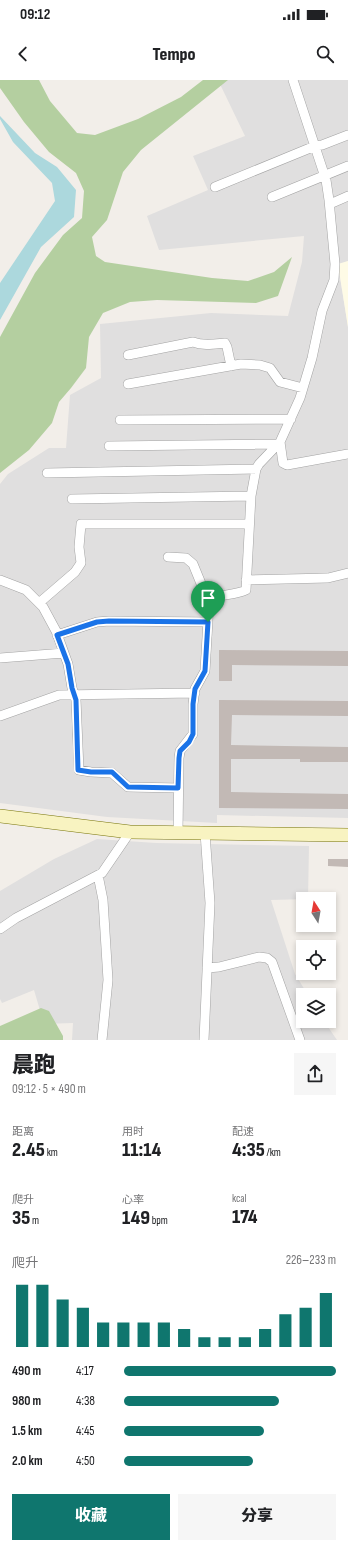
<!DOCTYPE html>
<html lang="zh">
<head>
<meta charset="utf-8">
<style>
	body { margin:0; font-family:"Sofia Sans Condensed","Noto Sans SC",sans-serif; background:#f6f6f6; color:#202124; height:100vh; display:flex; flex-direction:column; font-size:15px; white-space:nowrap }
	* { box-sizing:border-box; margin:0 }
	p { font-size:13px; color:#757577 }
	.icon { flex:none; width:22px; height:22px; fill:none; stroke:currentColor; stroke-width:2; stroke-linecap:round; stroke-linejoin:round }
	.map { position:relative; height:960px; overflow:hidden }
	.side { display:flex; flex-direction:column; background:#fff; flex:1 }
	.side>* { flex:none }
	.needle { width:26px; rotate:349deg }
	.controls { position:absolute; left:296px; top:812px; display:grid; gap:8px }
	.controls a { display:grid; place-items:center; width:40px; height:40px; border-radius:0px; background:#fff; box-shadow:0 2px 6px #0003; font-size:20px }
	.pin { position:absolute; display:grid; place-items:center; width:34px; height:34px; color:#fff; margin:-41px -17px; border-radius:50% 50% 50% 0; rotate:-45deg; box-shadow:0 0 4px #0007 }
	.pin .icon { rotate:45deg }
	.round { display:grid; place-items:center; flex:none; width:42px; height:42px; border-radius:0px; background:#f6f6f6 }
	.headline { display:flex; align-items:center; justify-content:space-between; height:68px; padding:0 12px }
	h1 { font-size:22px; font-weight:800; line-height:30px }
	.figures { display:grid; grid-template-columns:repeat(3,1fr); gap:6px; height:68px; padding:4px 12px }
	.figures div { display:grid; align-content:center }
	.figures b { font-size:20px; font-weight:800 }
	.figures small { font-size:11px; font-weight:400 }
	.figures p { font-size:11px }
	.chart { height:112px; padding:8px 12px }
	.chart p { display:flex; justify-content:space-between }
	.chart svg { width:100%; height:72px; margin-top:4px; stroke:#0f766e; stroke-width:6 }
	.action { display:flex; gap:8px; margin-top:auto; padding:8px 12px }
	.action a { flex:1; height:46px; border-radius:0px; background:#0f766e; color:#fff; font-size:16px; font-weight:800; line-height:46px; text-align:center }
	.action a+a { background:#f6f6f6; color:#202124 }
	ul { padding:0 12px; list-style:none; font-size:13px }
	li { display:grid; grid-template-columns:64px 48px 1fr; align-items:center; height:30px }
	li i { height:10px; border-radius:5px; background:#0f766e }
	.status { display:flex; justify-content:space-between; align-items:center; height:28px; padding:0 20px; background:#fff; direction:ltr }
	.status svg { height:11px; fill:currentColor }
	header { display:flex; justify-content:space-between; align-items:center; height:52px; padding:0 12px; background:#fff; font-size:18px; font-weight:800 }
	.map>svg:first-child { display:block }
	.residential { fill:#e0dfdf }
	.education { fill:#fefbe6 }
	.forest { fill:#b4cfa0 }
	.water { fill:#acd8dd }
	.building { fill:#c2b9b5 }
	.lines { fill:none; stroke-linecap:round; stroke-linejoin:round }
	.street-casing { stroke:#a3a3a3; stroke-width:10 }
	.secondary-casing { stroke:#78750a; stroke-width:14 }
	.street { stroke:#fff; stroke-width:9 }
	.secondary { stroke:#f8f3c1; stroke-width:13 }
	.route-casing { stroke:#fff; stroke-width:8 }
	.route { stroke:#1a73e8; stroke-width:5 }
</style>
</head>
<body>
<div class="status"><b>09:12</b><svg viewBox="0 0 49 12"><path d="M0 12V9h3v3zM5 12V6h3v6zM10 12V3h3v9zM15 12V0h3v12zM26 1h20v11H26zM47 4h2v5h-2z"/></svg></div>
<header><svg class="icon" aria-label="back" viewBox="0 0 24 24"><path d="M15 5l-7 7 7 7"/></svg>Tempo<svg class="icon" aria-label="search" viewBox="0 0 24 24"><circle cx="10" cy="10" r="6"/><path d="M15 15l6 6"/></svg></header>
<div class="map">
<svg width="348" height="960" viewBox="0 0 348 960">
	<rect width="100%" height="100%" fill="#f2eee9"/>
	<path class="residential" d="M218,0h130v181l-10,4 10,62v491l-131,-3v8l-110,-6 -107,-14v-319l8,-10 41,-26h17l4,-53 31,-17 -1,-54 111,-11 77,3 14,-54 2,-26 -145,14 -12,-34 61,-26 -15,-34 52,-20z
		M97,759l59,4 153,3 -1,53 -37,1 24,74 13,21h-5v26h21l13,19h-265l1,-17 -29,1 -10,-34 -32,13 -2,-4v-108l54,-32z"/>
	<path class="education" d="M348,181v66l-10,-63z"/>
	<path class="forest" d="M0,0h39l11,21 27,32 18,2 43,-16 43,-22 22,-17h25l-87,70 -18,22 -16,48 -15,17 4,19 9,6 107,16 36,3 26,-9 18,-15 -14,39 -22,7 -99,-3 -27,2 -27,11 -14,24 -3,31 -15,20 -12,14 -7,21 -23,27 -29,23v-136l35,-64 28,-38 19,-17 2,-27 -8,-18 -27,-21 -25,-30 -24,-34z
		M41,928l8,3 14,25v4h-63v-14z"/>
	<path class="water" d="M0,36l35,37 22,14 19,23 -2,27 -33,30 -41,73v-37l55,-82 -3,-18 -39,-41 -13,-23z"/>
	<path class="building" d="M219,570l129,1v15l-116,-1v16h-13z
		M219,620l129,1v15l-116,-1 -1,30 117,2v15h-48v-3h-69v33l117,2v15l-129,-1z
		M328,779h20v8l-20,-1z"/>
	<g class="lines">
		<g class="street-casing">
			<path id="street" d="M215,107l100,-41 7,-1 26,-10
				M272,117l76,-31
				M330,124l18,-8
				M128,275l65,-13c10,4 21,2 32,1l2,4 4,19
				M128,304l113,-20 19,1 10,3 10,14 23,6
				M120,340l171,-1
				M280,362l3,21 4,2 61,-11
				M109,366l169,-2
				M47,393l209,-4
				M72,419l179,-3
				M168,477l18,1 7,6 16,39
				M0,500l26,10 17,17 13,24 12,33 4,24 4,12 3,70 12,2 21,1 16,14 50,1
				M246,500l82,-2 20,-5
				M39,523l36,-31 6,-9 -2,-16 2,-23h168
				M57,555l40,-13 12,-1 99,1
				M0,578l64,-5
				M0,636l59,-21 136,-2
				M178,753l1,-75 1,-7 13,-17v-30l2,-15 10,-18 4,-68 4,-5c11,-4 22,-3 33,-8l5,-94 5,-27 3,-5 21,-22 20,-44 12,-40 10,-47 12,-31 1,-16 -6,-64 -3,-20 -33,-100
				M98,795l5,25 5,80 -6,60
				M0,849l16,-11 86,-45 28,-41
				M207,888l12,-1 40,-10 8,1 5,4 28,78
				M204,960l6,-137 -5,-70"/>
		</g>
		<g class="secondary-casing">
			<path id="secondary" d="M0,736l130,16 218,3"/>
		</g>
		<use href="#street" class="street"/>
		<use href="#secondary" class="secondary"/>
	</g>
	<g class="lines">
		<g class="route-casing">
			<path id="route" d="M109,541l99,1 -3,49 -10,18 -2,15v30l-4,8 -9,9 -1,7 -1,30 -50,-1 -16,-15h-21l-13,-2 -2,-70 -4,-12 -4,-24 -11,-29 40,-13z"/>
		</g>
		<use href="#route" class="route"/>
	</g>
</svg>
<div class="controls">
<a><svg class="needle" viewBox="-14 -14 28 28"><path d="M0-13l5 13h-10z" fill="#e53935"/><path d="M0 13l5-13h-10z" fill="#757577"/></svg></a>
<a><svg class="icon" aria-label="locate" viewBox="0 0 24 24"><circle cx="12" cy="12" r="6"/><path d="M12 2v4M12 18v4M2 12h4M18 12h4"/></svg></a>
<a><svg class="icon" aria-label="layers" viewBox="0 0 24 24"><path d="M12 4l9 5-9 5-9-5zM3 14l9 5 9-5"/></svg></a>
</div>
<div class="pin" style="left:208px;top:542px;background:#1e9e55"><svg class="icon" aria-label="arrive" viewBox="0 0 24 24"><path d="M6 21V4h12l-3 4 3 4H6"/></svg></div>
</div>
<section class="side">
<div class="headline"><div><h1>晨跑</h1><p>09:12 · 5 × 490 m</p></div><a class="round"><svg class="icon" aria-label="share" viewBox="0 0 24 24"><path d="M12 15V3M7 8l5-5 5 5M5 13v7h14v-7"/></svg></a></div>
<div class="figures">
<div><p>距离</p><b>2.45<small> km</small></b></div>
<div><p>用时</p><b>11:14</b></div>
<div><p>配速</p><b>4:35<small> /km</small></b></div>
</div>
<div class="figures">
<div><p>爬升</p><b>35<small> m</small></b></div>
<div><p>心率</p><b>149<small> bpm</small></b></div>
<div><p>kcal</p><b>174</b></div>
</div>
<div class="chart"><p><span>爬升</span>226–233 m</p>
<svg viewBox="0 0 160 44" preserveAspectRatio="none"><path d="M5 44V6M15 44V6M25 44V15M35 44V20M45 44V29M55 44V29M65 44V29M75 44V29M85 44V33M95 44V38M105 44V38M115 44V38M125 44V33M135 44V24M145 44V20M155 44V11"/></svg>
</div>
<ul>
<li><b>490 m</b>4:17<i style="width:100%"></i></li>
<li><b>980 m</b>4:38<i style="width:73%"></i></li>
<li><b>1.5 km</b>4:45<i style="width:66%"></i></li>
<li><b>2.0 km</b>4:50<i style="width:61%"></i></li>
</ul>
<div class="action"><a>收藏</a><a>分享</a></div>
</section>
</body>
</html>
